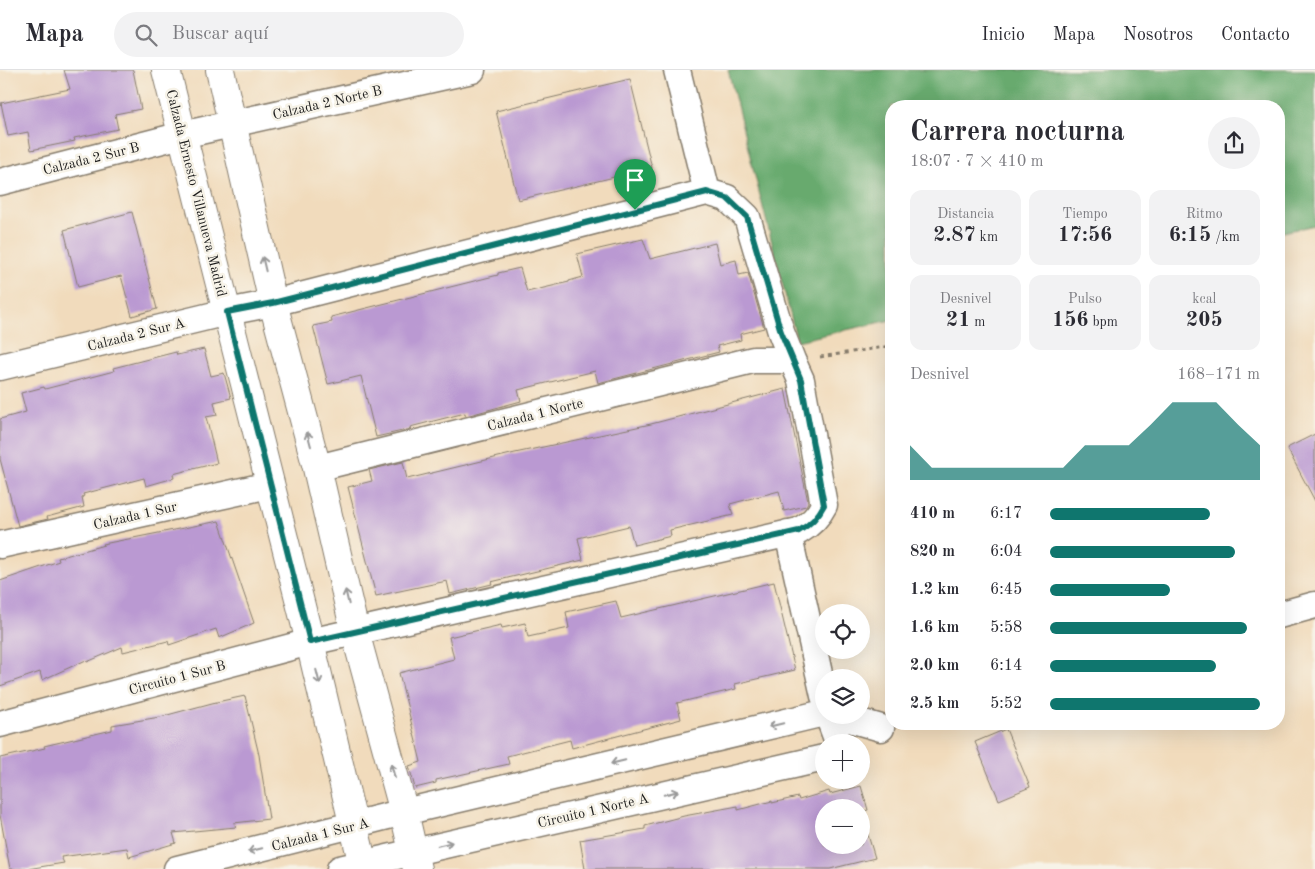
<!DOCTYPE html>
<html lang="es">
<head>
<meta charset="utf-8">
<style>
	body { margin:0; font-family:"Old Standard TT",serif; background:#f2f2f3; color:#2b2b33; height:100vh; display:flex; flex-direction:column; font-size:19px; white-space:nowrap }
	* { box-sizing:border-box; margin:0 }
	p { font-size:16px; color:#7c7c81 }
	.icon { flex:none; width:28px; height:28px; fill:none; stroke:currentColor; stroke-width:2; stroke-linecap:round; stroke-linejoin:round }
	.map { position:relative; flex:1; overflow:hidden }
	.sheet { position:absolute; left:885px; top:30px; width:400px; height:630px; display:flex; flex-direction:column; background:#fff; border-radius:20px; box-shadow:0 5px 20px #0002 }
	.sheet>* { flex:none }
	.controls { position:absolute; left:815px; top:534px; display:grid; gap:10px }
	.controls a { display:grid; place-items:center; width:55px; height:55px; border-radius:50%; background:#fff; box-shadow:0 5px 20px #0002; font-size:25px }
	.pin { position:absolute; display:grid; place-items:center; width:42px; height:42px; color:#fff; margin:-51px -21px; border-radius:50% 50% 50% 0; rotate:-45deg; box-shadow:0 0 5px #0007 }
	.pin .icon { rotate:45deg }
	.round { display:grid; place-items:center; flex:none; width:52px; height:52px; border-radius:26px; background:#f2f2f3 }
	.head { display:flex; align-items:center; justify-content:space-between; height:85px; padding:0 25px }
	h1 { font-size:28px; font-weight:600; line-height:38px }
	.figures { display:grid; grid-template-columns:repeat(3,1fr); gap:8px; height:85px; padding:5px 25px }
	.figures div { display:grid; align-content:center; border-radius:12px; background:#f2f2f3; text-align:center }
	.figures b { font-size:21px; font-weight:600 }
	.figures small { font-size:14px; font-weight:400 }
	.figures p { font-size:14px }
	.chart { height:140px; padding:10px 25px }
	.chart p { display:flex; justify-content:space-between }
	.chart svg { width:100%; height:90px; margin-top:5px; fill:#0f766e; opacity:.7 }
	ul { padding:0 25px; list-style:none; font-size:16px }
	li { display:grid; grid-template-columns:80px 60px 1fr; align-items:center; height:38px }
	li i { height:12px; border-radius:6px; background:#0f766e }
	header { display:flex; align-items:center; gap:30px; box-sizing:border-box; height:70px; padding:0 25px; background:#fff; border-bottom:1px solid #e1e1e2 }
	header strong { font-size:24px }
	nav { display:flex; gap:28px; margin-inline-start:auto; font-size:18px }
	.search { width:350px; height:45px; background:#f2f2f3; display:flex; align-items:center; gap:12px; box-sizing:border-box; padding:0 18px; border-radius:28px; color:#7c7c81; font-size:19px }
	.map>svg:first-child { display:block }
	.forest { fill:#68aa6e; stroke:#426345 }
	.building { fill:#ba99d2 }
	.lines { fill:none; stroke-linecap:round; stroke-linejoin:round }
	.street-casing { stroke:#867c6c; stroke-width:29 }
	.secondary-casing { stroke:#867c6c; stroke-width:30 }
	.path { stroke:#867c6c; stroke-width:3; stroke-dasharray:4 4; stroke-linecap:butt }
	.street { stroke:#fff; stroke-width:26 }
	.secondary { stroke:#fff; stroke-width:28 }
	.oneway { stroke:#999 }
	.route-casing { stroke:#fff; stroke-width:10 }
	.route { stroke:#0f766e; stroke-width:6 }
	.labels { text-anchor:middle; stroke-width:5; stroke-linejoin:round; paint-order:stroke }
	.street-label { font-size:14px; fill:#1c1c1c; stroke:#f7f3e8 }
</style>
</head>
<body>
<header>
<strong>Mapa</strong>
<div class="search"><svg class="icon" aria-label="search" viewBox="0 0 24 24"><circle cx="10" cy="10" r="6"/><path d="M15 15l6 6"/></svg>Buscar aquí</div>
<nav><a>Inicio</a><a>Mapa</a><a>Nosotros</a><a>Contacto</a></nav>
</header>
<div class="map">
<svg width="1315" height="799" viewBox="0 0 1315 799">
	<rect width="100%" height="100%" fill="#f7f3e8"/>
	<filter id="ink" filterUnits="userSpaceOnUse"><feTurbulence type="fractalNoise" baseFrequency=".02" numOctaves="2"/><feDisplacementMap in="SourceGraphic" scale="10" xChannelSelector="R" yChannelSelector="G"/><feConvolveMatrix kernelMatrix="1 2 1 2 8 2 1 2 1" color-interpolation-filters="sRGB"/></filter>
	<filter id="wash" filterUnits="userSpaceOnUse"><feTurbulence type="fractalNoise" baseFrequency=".0096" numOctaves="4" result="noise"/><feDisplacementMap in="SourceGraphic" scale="20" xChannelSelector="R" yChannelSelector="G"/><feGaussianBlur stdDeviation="1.12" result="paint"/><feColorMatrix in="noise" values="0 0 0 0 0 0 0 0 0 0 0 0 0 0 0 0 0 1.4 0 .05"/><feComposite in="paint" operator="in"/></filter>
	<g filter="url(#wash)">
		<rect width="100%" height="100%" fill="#f1dbbc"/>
		<path class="forest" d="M728,0h587v155l-36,8v-127h-388v214l-94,21z"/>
		<g id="blocks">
			<path class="building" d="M64,0h69l8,39 -26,5 3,15 -44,9 1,3 -44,9 -3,-18 -20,4 -7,-33 69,-14z
				M630,9l22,89 -134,32 -22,-89z
				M132,142l25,97 -25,7 -11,-40 -43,11 -14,-57z
				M643,169l7,20 65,-16 5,21 16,-4 3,15 9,-2 16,55 -24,6 1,6 -24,6 2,6 -121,31 -3,-12 -77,19 3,11 -55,15 -1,-3 -55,14 1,2 -35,8 -15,-61 -33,8 -15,-58 19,-4 -1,-5 167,-42v-2l22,-5 7,24 42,-10v-1l14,-4 -6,-23z
				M204,279l7,27 13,-3 7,25 -17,4 3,13 -11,2 11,46 -44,11 1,4 -28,8 -2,-8 -61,16 1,2 -2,1 2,10 -37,10 1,2 -30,7 -18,-67v-40l26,-7 -5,-19 23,-6 1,2 69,-18 -1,-3 63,-16 1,3z
				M785,319l23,113 -2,4 -22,5 -5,-20 -49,13 3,11 -63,15 1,6 -37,9 -5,-19 -51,12 5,22 -92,22 1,2 -42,10 -3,-13 -71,15 -28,-109 24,-6 -3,-11 34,-8 4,17 108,-26 136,-29z
				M1315,364v67l-28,-53z
				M219,451l35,102 -35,15 -3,-9 -47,16 -1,-4 -45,11 -1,-5 -35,15 -1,-2 -44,20 -2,-8 -40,14v-105l59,-20 -1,-3 46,-13 -1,-1z
				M774,512l21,88 -60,14 1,5 -59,14 4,16 -109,29 -2,-8 -63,16 2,8 -73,16v3l-21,5 -6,-22 12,-4 -22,-89 55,-14 -5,-22 52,-12 1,3 23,-5 3,14 41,-9 -3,-16 50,-11 5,17z
				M245,626l14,59 10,64 -35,4 2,4 -63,6 3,10 -47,14 -2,-9 -66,9 3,6 -37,6h-17l-10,-54v-57l45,-10 -1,-2 68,-16v-5l48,-8 52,-14z
				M1006,659l24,58 -31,13 -24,-58z
				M861,716l7,24 -7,2v-4h-37v37h37v-33l14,46 -45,11h-245l-5,-29 65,-11v-3l39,-10 54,-10v4l34,-9v2l26,-6 1,3 30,-9 1,3z"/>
		</g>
	</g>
	<g filter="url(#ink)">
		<use href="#blocks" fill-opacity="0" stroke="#867c6c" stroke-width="1"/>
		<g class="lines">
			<g class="street-casing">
				<path id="street" d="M677,0l30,122
					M0,112l182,-47 290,-65
					M707,122l20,6 20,19 34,115 11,28
					M0,297l227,-55 46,-9 434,-111
					M788,463l36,163
					M0,475l269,-60
					M1279,545l36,-10
					M828,645l10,27
					M836,645l45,13
					M0,654l310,-82 489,-111c12,-7 19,-14 25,-26l-23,-125 -9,-20h-39l-436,108
					M177,799l227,-57 420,-99
					M340,799l484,-111"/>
			</g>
			<g class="secondary-casing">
				<path id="secondary" d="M166,0l144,572 54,227
					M220,0l53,233 44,165 38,164 49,180 13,57"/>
			</g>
			<path class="path" d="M820,287l71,-11"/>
			<use href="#street" class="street"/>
			<use href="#secondary" class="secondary"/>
		</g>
		<defs><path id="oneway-shaft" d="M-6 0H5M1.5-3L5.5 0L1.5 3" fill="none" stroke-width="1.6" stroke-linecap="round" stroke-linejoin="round" transform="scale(1.25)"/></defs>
		<g class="oneway">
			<use href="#oneway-shaft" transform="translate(264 194) rotate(-103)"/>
			<use href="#oneway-shaft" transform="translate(309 369) rotate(-105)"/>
			<use href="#oneway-shaft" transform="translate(347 527) rotate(-103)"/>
			<use href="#oneway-shaft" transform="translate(318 607) rotate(76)"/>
			<use href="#oneway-shaft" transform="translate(776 655) rotate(167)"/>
			<use href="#oneway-shaft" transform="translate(618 692) rotate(167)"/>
			<use href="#oneway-shaft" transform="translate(393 701) rotate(-105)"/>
			<use href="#oneway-shaft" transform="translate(671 723) rotate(-13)"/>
			<use href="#oneway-shaft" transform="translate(445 774) rotate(-13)"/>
			<use href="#oneway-shaft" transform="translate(255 780) rotate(166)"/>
		</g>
	</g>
	<g class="lines" filter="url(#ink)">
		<g class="route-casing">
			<path id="route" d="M707,122l20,6 20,19 34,115 20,48 23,125c-6,12 -13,19 -25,26l-489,111 -83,-330 46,-9z"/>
		</g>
		<use href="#route" class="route"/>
	</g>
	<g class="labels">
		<g class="street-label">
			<text transform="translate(327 32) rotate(-13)" y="5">Calzada 2 Norte B</text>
			<text transform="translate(91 88) rotate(-14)" y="5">Calzada 2 Sur B</text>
			<text transform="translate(197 123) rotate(76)" y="5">Calzada Ernesto Villanueva Madrid</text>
			<text transform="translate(136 264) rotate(-14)" y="5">Calzada 2 Sur A</text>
			<text transform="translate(535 344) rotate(-14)" y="5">Calzada 1 Norte</text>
			<text transform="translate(135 445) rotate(-13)" y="5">Calzada 1 Sur</text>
			<text transform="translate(177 607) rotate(-15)" y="5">Circuito 1 Sur B</text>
			<text transform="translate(593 740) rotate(-13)" y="5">Circuito 1 Norte A</text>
			<text transform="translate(320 764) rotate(-14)" y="5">Calzada 1 Sur A</text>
		</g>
	</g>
</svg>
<div class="controls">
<a><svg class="icon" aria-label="locate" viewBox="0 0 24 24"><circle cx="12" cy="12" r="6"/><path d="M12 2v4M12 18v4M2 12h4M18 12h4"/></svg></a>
<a><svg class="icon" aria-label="layers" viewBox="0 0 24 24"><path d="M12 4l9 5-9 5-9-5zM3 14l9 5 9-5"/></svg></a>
<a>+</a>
<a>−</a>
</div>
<div class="pin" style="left:635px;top:140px;background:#1e9e55"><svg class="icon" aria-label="arrive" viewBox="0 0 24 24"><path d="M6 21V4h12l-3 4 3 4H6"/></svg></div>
<section class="sheet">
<div class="head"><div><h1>Carrera nocturna</h1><p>18:07 · 7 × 410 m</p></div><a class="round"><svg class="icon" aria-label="share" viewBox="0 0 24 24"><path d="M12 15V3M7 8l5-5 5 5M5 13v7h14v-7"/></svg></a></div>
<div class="figures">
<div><p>Distancia</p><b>2.87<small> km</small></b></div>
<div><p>Tiempo</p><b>17:56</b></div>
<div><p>Ritmo</p><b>6:15<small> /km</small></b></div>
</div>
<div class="figures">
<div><p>Desnivel</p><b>21<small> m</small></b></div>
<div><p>Pulso</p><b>156<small> bpm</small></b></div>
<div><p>kcal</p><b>205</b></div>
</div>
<div class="chart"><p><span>Desnivel</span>168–171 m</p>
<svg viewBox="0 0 160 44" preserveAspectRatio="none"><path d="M0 44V27L10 38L20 38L30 38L40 38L50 38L60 38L70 38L80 27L90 27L100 27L110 17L120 6L130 6L140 6L150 17L160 27V44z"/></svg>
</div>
<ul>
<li><b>410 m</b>6:17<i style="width:76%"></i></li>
<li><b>820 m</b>6:04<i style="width:88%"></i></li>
<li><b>1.2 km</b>6:45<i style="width:57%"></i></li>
<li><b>1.6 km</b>5:58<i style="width:94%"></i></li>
<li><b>2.0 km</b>6:14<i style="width:79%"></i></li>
<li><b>2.5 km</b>5:52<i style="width:100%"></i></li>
</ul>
</section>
</div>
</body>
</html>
